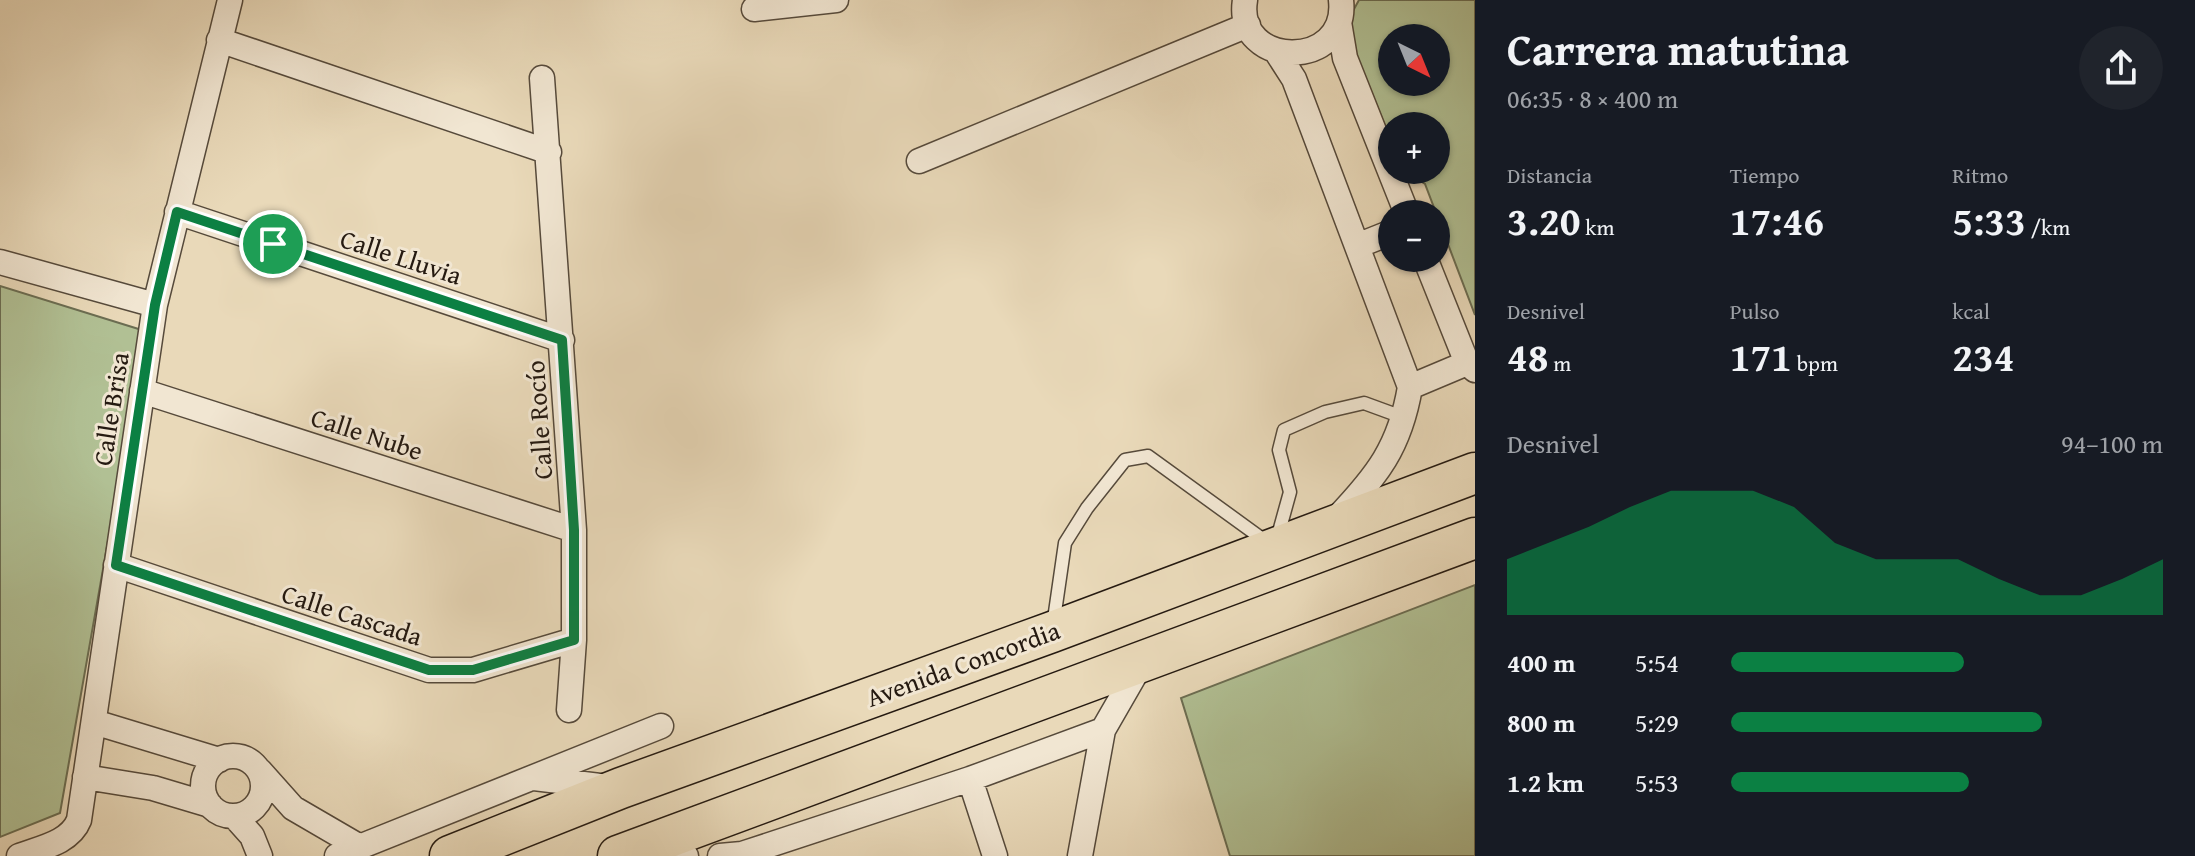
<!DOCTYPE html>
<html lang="es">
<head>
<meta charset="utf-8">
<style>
	body { margin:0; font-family:"Gentium Book Plus",serif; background:#20242c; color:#f1f3f6; height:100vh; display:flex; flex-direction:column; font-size:30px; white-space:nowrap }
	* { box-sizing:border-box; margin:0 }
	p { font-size:26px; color:#9ea1a6 }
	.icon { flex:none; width:44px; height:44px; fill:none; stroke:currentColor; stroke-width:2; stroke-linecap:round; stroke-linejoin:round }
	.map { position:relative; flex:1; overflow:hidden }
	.side { display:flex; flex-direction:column; background:#171b24; width:720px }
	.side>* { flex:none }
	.needle { width:52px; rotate:137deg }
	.buttons { position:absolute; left:1378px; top:24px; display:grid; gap:16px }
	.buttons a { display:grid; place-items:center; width:72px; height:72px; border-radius:50%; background:#171b24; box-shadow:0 2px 6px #0004; font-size:40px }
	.pin { position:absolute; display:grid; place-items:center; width:68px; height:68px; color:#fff; margin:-34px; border:4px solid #fff; border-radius:50%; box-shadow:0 2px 8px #0007 }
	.round { display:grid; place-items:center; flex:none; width:84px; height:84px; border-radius:42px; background:#20242c }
	.overview { display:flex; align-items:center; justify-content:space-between; height:136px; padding:0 32px }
	h1 { font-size:44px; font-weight:700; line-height:60px }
	.stats { display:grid; grid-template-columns:repeat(3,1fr); gap:12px; height:136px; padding:8px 32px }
	.stats div { display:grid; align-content:center }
	.stats b { font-size:40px; font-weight:700 }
	.stats small { font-size:22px; font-weight:400 }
	.stats p { font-size:22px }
	.chart { height:224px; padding:16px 32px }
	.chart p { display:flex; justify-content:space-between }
	.chart svg { width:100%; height:144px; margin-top:8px; fill:#0b8043; opacity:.7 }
	ul { padding:0 32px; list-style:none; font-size:26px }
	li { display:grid; grid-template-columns:128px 96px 1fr; align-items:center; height:60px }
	li i { height:20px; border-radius:10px; background:#0b8043 }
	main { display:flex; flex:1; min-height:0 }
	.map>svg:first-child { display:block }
	.green { fill:#b1c094; stroke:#6b6d52; stroke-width:2; fill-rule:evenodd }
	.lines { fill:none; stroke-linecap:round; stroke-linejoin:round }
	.lane-casing { stroke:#564a3b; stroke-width:15 }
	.street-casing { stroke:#564a3b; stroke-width:27 }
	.primary-casing { stroke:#251a11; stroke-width:43 }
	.lane { stroke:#f1e6d2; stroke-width:12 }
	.street { stroke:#f1e6d2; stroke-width:24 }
	.primary { stroke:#e9d9b9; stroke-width:40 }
	.route-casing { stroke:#fff; stroke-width:16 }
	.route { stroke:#0b8043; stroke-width:10 }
	.labels { text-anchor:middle; stroke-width:6; stroke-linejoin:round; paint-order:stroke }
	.street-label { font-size:26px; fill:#251a11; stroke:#f1e6d2 }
</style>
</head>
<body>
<main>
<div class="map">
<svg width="1475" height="856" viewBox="0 0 1475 856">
	<rect width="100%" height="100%" fill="#e9d9b9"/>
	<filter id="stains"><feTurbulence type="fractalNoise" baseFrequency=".0025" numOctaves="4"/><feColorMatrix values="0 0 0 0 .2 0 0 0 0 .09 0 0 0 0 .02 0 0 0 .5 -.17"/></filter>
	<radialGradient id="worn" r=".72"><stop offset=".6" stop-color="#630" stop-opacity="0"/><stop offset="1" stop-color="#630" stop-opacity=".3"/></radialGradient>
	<path class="green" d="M1359,0h116v315l-50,-131 -22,-14h33v-44h-44v17l-40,-99 -4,-24zM1392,38h44v44h-44z
		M0,286l145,45 -85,482 -60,24z
		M1475,585v271h-245l-49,-158z"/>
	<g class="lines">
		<g class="lane-casing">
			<path id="lane" d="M1277,539l13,-47 -11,-42 5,-20 41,-18 39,-9 41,15
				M1053,626l12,-83 22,-35 38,-48 23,-4 120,87"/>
		</g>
		<g class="street-casing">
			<path id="street" d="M1245,0c-11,69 104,71 96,0
				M754,9l82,-9
				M1339,22l6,36 62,156
				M219,40l330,112
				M1276,51l18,28 116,308c-10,60 -33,89 -74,132
				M542,78l32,452v110l-5,70
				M919,161l329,-136
				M177,212l385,128
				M1357,246l35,-14
				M1425,258l42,105 8,7
				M0,262l155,43
				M1410,387l57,-24
				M142,391l432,139
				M116,565l313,105h44l101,-30
				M94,722l125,38
				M203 786a30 30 0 1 1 60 0a30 30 0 1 1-60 0Z
				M260,771l33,37 67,39
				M85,777l68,11 57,17
				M534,778l74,9
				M970,779l25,77
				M235,817l17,19 8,20
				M649,849l37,7
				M19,856c21,-8 51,-13 60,-36l76,-515 75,-305
				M337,856l324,-130
				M720,856l22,-2 228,-75 133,-49
				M1080,856l23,-126 38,-66"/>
		</g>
		<g class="primary-casing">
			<path id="primary" d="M450,856l171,-68 431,-156 423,-159
				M618,856l857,-318"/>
		</g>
		<use href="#lane" class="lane"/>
		<use href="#street" class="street"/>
		<use href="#primary" class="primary"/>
	</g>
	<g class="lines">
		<g class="route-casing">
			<path id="route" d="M177,212l385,128 12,190v110l-101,30h-44l-313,-105 39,-260z"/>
		</g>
		<use href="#route" class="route"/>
	</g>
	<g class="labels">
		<g class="street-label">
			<text transform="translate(401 257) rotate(18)" y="9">Calle Lluvia</text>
			<text transform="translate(111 409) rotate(-81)" y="9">Calle Brisa</text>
			<text transform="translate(539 420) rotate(-94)" y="9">Calle Rocío</text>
			<text transform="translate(367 434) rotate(18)" y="9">Calle Nube</text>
			<text transform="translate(352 615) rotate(18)" y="9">Calle Cascada</text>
			<text transform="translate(963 664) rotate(-20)" y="9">Avenida Concordia</text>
		</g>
	</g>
	<rect width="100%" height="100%" filter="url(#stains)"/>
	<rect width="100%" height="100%" fill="url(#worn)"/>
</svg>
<div class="buttons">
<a><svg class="needle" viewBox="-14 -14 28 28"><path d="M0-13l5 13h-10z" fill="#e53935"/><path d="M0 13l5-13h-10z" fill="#9ea1a6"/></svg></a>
<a>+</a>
<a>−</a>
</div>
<div class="pin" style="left:273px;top:244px;background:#1e9e55"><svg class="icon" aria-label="arrive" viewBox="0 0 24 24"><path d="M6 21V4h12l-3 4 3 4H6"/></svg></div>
</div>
<section class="side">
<div class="overview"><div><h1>Carrera matutina</h1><p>06:35 · 8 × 400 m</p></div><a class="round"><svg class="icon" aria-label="share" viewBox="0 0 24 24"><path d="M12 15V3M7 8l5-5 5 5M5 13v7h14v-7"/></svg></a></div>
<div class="stats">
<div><p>Distancia</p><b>3.20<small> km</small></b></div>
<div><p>Tiempo</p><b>17:46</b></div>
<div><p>Ritmo</p><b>5:33<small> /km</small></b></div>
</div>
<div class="stats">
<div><p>Desnivel</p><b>48<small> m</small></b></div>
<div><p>Pulso</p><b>171<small> bpm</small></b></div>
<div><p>kcal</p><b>234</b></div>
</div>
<div class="chart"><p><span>Desnivel</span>94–100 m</p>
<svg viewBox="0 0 160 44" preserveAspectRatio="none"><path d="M0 44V27L10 22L20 17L30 11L40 6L50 6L60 6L70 11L80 22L90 27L100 27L110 27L120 33L130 38L140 38L150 33L160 27V44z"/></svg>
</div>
<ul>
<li><b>400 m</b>5:54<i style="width:54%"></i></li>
<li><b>800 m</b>5:29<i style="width:72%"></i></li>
<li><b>1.2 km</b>5:53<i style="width:55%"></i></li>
</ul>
</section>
</main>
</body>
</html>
